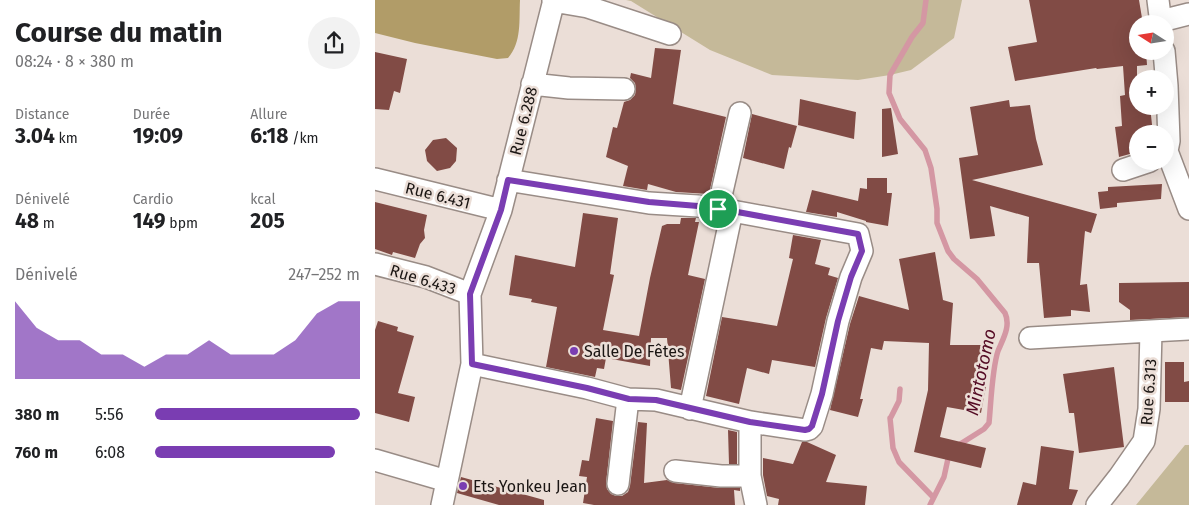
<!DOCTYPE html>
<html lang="fr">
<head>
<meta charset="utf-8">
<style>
	body { margin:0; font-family:"Fira Sans",sans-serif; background:#f2f2f2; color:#202124; height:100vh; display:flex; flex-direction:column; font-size:19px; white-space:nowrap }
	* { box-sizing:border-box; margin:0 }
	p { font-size:16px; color:#757577 }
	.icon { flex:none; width:28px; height:28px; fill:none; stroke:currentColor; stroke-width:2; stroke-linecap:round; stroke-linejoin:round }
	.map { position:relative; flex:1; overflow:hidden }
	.sheet { display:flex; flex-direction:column; background:#fff; width:375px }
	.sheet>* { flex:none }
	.needle { width:32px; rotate:282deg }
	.tools { position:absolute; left:754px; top:15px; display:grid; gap:10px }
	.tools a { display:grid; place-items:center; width:45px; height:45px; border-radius:50%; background:#fff; box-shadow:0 5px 20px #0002; font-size:25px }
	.pin { position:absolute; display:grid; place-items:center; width:42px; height:42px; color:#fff; margin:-21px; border:2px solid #fff; border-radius:50%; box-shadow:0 1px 5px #0007 }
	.round { display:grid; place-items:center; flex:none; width:52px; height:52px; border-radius:26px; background:#f2f2f2 }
	.summary { display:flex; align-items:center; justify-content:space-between; height:85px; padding:0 15px }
	h1 { font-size:28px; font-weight:700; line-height:38px }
	.figures { display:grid; grid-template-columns:repeat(3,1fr); gap:8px; height:85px; padding:5px 15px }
	.figures div { display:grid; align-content:center }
	.figures b { font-size:21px; font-weight:700 }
	.figures small { font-size:14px; font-weight:400 }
	.figures p { font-size:14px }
	.chart { height:140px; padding:10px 15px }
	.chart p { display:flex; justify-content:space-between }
	.chart svg { width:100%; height:90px; margin-top:5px; fill:#7a3db2; opacity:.7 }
	ul { padding:0 15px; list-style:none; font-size:16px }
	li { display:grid; grid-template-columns:80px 60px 1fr; align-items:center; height:38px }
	li i { height:12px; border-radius:6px; background:#7a3db2 }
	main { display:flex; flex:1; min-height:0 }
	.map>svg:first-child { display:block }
	.green { fill:#c5b999 }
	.forest { fill:#b19c68 }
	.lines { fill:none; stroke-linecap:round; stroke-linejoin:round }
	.stream { stroke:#d497a3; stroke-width:5.5 }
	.building { fill:#814b45 }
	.minor-casing { stroke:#998c86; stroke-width:24 }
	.minor { stroke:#fff; stroke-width:21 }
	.route-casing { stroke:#fff; stroke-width:10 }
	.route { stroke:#7a3db2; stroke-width:6 }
	.poi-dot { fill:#7a3db2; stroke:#ebded7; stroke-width:2 }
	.labels { text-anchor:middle; stroke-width:5; stroke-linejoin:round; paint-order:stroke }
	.street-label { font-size:16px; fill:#1a1513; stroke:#ebded7 }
	.poi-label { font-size:16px; fill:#1a1513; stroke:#ebded7; text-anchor:start }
	.water-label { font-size:18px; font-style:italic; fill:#540b24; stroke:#ebded7 }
</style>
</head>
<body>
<main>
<section class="sheet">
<div class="summary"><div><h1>Course du matin</h1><p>08:24 · 8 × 380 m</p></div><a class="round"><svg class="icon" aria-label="share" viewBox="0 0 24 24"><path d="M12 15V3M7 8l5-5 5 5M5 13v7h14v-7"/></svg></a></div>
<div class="figures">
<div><p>Distance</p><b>3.04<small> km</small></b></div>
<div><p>Durée</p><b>19:09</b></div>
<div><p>Allure</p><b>6:18<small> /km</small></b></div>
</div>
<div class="figures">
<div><p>Dénivelé</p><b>48<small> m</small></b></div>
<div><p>Cardio</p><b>149<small> bpm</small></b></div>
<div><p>kcal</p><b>205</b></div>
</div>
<div class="chart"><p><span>Dénivelé</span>247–252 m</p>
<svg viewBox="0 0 160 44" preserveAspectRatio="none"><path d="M0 44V6L10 19L20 25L30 25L40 32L50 32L60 38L70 32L80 32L90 25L100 32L110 32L120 32L130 25L140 12L150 6L160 6V44z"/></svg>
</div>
<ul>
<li><b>380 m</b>5:56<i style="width:100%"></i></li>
<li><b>760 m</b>6:08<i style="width:88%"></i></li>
</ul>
</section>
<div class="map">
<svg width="814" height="505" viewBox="0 0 814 505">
	<rect width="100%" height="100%" fill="#ebded7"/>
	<path class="green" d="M251,0h336l-8,38 -43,32 -21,5 -32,5 -86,-5 -62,-25 -79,-49z
		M810,445h4v60h-53z"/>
	<path class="forest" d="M0,0h145c-1,20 2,42 -12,58l-11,1 -82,-16 -40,-10z"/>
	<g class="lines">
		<path class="stream" d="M551,0l-3,23 -11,14 -22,38 -1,18 11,26 25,31 6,18 6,41v14l11,28 6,8 23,20 28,34c6,13 -2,26 -7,38 -6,18 -7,52 -9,72l-5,6 -27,17
			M516,417l8,-16 1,-12
			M515,418l3,30 6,14 33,34
			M555,505l14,-28 5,-23"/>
	</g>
	<path class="building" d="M654,0h110l4,24h-6v27h9l1,14 -10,1v40h13l3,28h-16v18l-18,5 -4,-30 7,-1 -2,-30 5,-1 -2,-29 -26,3 -1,-1 -81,13 -7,-34 29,-5z
		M280,48l26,2 -8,54 53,13 -17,77 -33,-2 -28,-8 -1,6 -24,-4 5,-20 -22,-9 7,-30 4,1 7,-26 6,-2 5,-5 1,-6 -1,-6 -5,-5 1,-5 20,5z
		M0,52l32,7 -7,34 -6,-2 -5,19 -14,-1z
		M425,99l56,13 -2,27 -56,-14z
		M634,100l1,7 20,-2 6,34 7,26 -71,15 125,34 -6,19 -6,-2 -5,54 7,-1 3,28 -19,-2v6l-27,2 -5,-55h-12l2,-46 -39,-11 5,30 -25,3 -11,-81 19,-3 -8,-48z
		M516,108l7,46 -16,3v-48z
		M377,114l45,12 -6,22 -2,-1 -5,22 -41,-11z
		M71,138l11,10 -1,13 -6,7 -13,3 -10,-10 -2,-11 8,-10z
		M492,178h20v15h5l-4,33 -22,-4v-1l-29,-9v5l-31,-5 6,-22 46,11 2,-13 7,1z
		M787,184l-1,15 -44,4v4l-17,2 -2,-17 10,-1v-4z
		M0,202l52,13 -3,15 1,8 -5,6 -5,14 -22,-6 -1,3 -17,-6z
		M208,213l35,5 -8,56 4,1 -11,55 36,6 11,-58 12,-52 5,-2h13l1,-6h15l-1,4h4l-11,53 17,4 -24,111 -10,-2 -4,-50h-16l-1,28 -44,-8 -2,11 -7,-1 -2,9 -49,-10 11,-60 -26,-5 1,-3 -23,-4 6,-40 60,12z
		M418,235l28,5 -6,24 15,4 -2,7 10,3 -12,40 -11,49 -43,-7 -3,14 -22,-6 -8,36 -33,-8 16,-79 55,9 16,-67 -4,-1z
		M560,252l8,48 10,3 -3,42h36v46h-1l-4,22 -34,-6 -7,30 46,11 -5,20 -67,-16 14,-62 1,-47 -45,-2 -2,9 -11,-2 -11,51h3l-5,18 -28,-7 20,-86 9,-28 50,14 -10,-51z
		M814,282v35l-59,3v-10l-11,-8v-19z
		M3,321l20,6 -1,4 17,5 -16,57 17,4 -6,25 -34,-9v-83z
		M790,362h19v20l5,-1v21h-24z
		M739,367l10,80 -45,6 -5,-40h-5l-6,-39z
		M221,418l17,3 -7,62 1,6 4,5 5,2h6l6,-4 2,-6 8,-64 9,1 -3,60 23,-3 7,3 46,5h20v3l-6,-1 1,15h-141l-11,-2 4,-26 -8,-1 3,-16 7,1z
		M353,430l9,2v32h-8z
		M427,442h5l29,13 -10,27 41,4 -2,19h-87l1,-6 -12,-3 -4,-21v-17l30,6z
		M666,446l33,5 -5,38 9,1 -6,15h-55l6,-23 13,3z
		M86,477l83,23v5h-45l-42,-12z"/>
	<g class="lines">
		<g class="minor-casing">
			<path id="minor" d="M783,0l3,24
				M178,1l35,6 82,27
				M786,21l28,-7
				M789,51l3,35 2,55 -2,10 22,58
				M157,84l37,4 55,1
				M748,170l27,-9
				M0,179l126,31
				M133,180l141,23 49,3 34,5 126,23 4,17 -11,26 -13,44 -16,73 -10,32 -3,3 -4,1 -55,-8
				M343,209l22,-96
				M0,264l51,13 44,17
				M655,338l121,-7
				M97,364l115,24 41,11 28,1 94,22v54l6,29
				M315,409l42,-198
				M0,460l72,21
				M300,471l46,5h29
				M243,484l10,-85
				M67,505l30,-141 -2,-70 31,-84 53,-210
				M722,505l22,-28 25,-36 5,-32 2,-78 38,-2"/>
		</g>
		<use href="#minor" class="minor"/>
	</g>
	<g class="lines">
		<g class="route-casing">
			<path id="route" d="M133,180l141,22 49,4 34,5 126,23 4,17 -11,26 -13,44 -16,73 -10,32 -3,3 -4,1 -55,-8 -94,-22 -27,-1 -42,-11 -115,-24 -2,-70 31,-84z"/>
		</g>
		<use href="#route" class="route"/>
	</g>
	<g class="poi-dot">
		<circle cx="199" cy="351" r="5"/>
		<circle cx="88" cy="486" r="5"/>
	</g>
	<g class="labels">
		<g class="street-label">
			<text transform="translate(148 121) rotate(-76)" y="6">Rue 6.288</text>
			<text transform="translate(63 195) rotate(14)" y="6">Rue 6.431</text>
			<text transform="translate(48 279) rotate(17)" y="6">Rue 6.433</text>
			<text transform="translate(773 392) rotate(-86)" y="6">Rue 6.313</text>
		</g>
		<g class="poi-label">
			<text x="209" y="357">Salle De Fêtes</text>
			<text x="98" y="492">Ets Yonkeu Jean</text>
		</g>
		<g class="water-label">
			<text transform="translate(606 372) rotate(-78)" y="6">Mintotomo</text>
		</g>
	</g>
</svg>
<div class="tools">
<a><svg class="needle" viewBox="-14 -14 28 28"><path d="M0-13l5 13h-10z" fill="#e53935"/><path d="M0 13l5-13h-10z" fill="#757577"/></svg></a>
<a>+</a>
<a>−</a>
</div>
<div class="pin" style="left:343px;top:209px;background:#1e9e55"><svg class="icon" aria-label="arrive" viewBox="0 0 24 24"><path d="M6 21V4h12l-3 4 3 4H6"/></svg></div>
</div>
</main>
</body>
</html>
